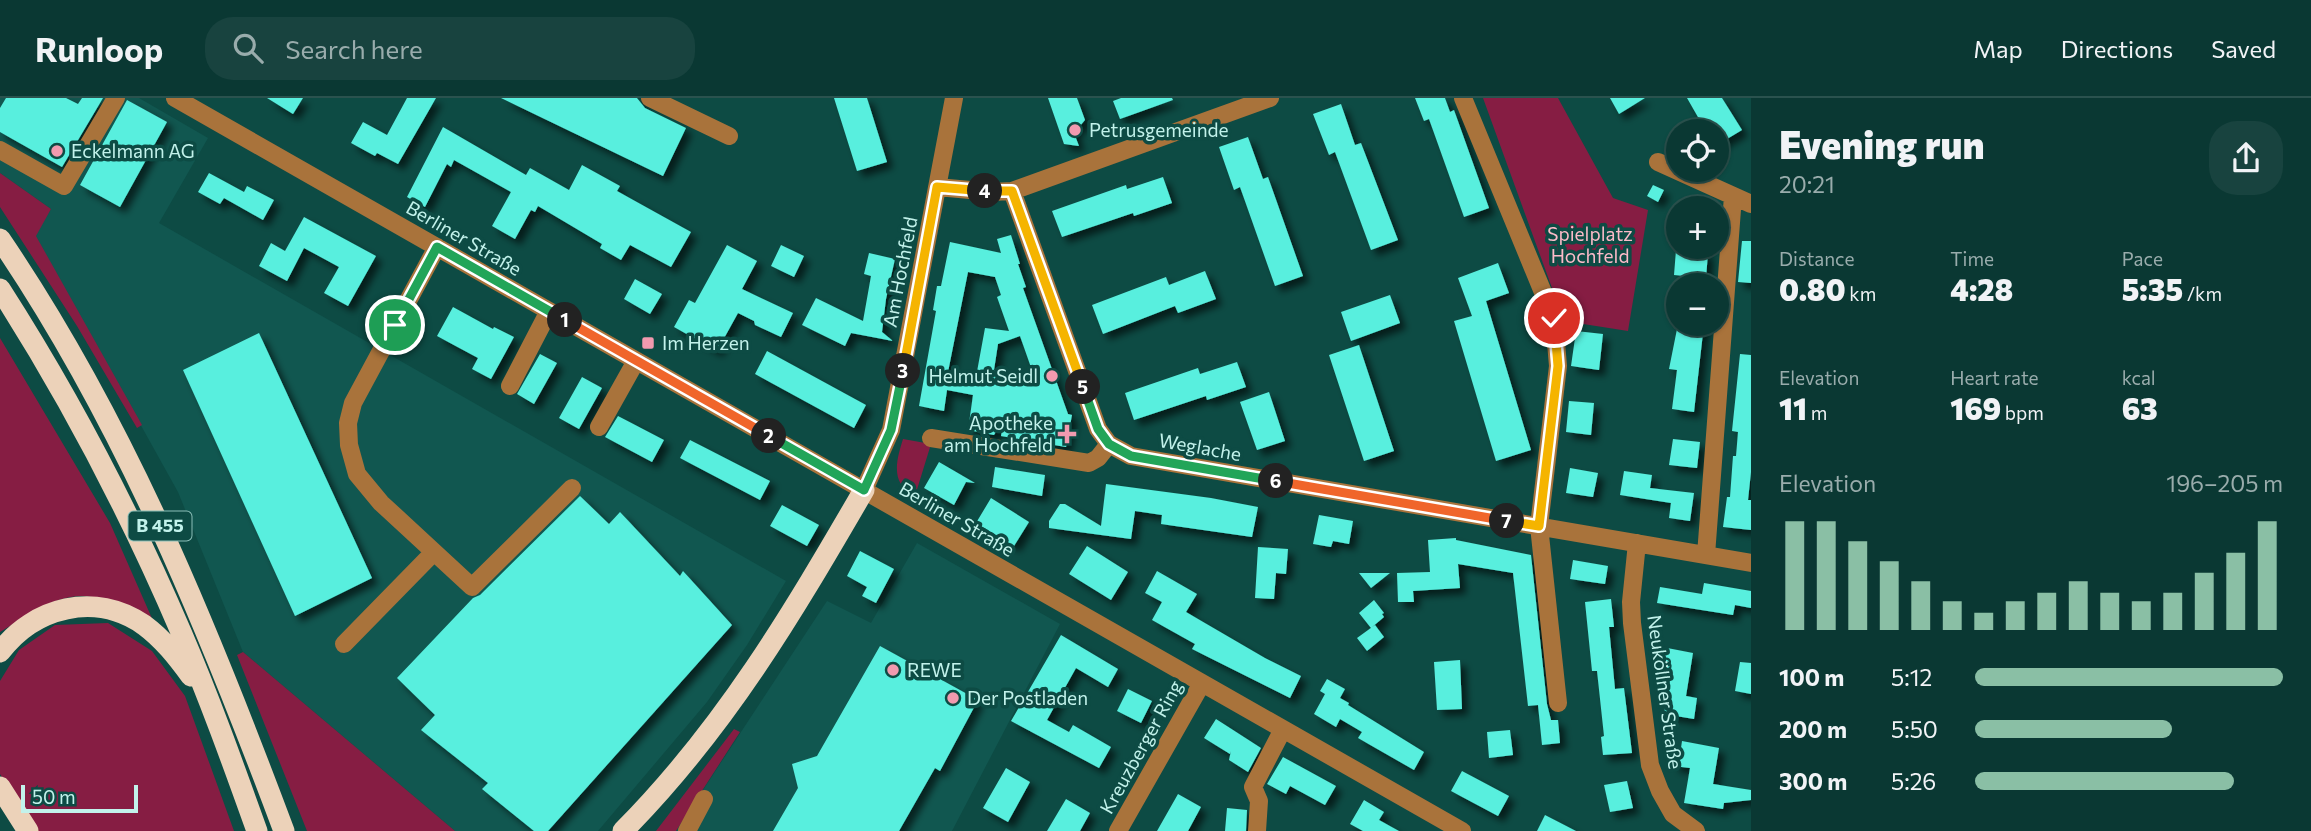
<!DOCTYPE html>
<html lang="en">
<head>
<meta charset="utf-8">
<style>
	body { margin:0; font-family:Commissioner,sans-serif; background:#18433f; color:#f1f3f6; height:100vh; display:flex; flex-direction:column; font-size:26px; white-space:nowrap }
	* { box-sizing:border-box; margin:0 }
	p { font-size:23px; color:#99acac }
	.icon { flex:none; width:38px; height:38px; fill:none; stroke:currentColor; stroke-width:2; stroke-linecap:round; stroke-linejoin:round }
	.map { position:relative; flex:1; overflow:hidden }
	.details { display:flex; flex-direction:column; background:#0a3833; width:560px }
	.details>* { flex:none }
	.controls { position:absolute; left:1666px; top:21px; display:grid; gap:14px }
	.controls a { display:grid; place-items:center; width:63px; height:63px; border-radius:50%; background:#0a3833; box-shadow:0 2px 5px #0004,0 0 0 2px #2a524e; font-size:35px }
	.scale { position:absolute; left:21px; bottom:18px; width:117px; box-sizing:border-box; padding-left:7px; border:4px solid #c2f2eb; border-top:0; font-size:19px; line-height:24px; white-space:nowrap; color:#c2f2eb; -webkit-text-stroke:5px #0d4b44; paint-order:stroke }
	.pin { position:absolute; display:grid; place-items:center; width:60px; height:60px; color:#fff; margin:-30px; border:4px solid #fff; border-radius:50%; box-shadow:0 2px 7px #0007 }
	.km { position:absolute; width:35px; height:35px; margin:-18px; border-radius:50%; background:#222; color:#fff; font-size:19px; line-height:35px; text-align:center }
	.round { display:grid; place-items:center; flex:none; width:74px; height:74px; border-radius:28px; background:#18433f }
	.overview { display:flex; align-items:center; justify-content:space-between; height:119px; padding:0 28px }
	h1 { font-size:38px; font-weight:800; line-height:52px }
	.figures { display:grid; grid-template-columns:repeat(3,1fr); gap:10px; height:119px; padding:7px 28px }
	.figures div { display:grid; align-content:center }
	.figures b { font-size:30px; font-weight:800 }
	.figures small { font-size:19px; font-weight:400 }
	.figures p { font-size:19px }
	.chart { height:196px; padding:14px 28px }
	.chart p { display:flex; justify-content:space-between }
	.chart svg { width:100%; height:126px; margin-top:7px; stroke:#8abfa5; stroke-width:6 }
	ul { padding:0 28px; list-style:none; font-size:23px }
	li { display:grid; grid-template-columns:112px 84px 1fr; align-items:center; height:52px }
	li i { height:18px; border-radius:9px; background:#8abfa5 }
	header { display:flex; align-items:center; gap:42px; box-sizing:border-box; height:98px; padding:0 35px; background:#0a3833; border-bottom:2px solid #2a524e }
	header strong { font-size:33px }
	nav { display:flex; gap:38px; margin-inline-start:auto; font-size:24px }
	.search { width:490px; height:63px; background:#18433f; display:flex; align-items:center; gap:18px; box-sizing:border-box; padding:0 24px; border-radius:28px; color:#99acac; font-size:26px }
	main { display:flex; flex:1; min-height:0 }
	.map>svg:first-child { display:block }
	.built { fill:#115750 }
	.green { fill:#861d43 }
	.building { fill:#59efde; fill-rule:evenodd; filter:url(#shadow) }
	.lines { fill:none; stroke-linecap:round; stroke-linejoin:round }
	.minor { stroke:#a9733b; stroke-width:18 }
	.highway { stroke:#ecd2b9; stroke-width:21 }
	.split-1-casing { stroke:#fff; stroke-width:14 }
	.split-2-casing { stroke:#fff; stroke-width:14 }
	.split-3-casing { stroke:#fff; stroke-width:14 }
	.split-4-casing { stroke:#fff; stroke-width:14 }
	.split-5-casing { stroke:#fff; stroke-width:14 }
	.split-6-casing { stroke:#fff; stroke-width:14 }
	.split-7-casing { stroke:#fff; stroke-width:14 }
	.split-8-casing { stroke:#fff; stroke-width:14 }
	.split-1 { stroke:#22a559; stroke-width:9 }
	.split-2 { stroke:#f0652b; stroke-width:9 }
	.split-3 { stroke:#22a559; stroke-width:9 }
	.split-4 { stroke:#f5b400; stroke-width:9 }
	.split-5 { stroke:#f5b400; stroke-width:9 }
	.split-6 { stroke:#22a559; stroke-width:9 }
	.split-7 { stroke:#f0652b; stroke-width:9 }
	.split-8 { stroke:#f5b400; stroke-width:9 }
	.poi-dot { fill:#f29aaf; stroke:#0d4b44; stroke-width:2.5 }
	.labels { text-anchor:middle; stroke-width:7; stroke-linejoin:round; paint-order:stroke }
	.shield { fill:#0d4b44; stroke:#8cc0b9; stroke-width:2 }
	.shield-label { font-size:18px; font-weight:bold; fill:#c2f2eb }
	.poi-label { font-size:19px; fill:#c2f2eb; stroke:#0d4b44; text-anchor:start }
	.park-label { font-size:19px; fill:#fcbbc9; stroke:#0d4b44 }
	.street-label { font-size:19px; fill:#c2f2eb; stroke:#0d4b44 }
</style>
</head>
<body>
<header>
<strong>Runloop</strong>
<div class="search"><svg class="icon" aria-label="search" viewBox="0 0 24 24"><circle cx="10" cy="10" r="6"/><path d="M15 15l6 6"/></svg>Search here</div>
<nav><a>Map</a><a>Directions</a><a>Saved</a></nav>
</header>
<main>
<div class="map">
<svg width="1751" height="733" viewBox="0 0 1751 733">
	<defs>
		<filter id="shadow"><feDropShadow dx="6" dy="6" stdDeviation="3.5" flood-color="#0009"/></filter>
	</defs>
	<rect width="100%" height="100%" fill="#0d4b44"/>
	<path class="built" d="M0,0h139l69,40 -49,85 627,358 -39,64 -40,57 -109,129h-143l-212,-179 -65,-160 -143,-257 16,-26 -51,-36z
		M917,445l143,81 -108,207h-276l151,-230 44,22z"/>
	<path class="green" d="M1483,0h75l55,100 35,12 -20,121 -64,-10z
		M0,75l51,36 -15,27 106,189 -5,3 -60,-102 -77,-119z
		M0,240l110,185 44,100c-19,-8 -43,-22 -62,-26 -34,-6 -65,20 -92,35z
		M903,341l28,5 -16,52c-25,-12 -19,-35 -12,-57z
		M108,525l44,28 33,45 49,135h-199l-35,-57v-93l19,-31 36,-25z
		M243,554l212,179h-148l-70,-176z
		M734,631l6,3 -64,99h-20z"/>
	<path class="building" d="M6,0h60l12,6 4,-6h21l-41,69 -62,-35v-24z
		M267,0h36l-10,16z
		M407,0h29l-38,66 -21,-11 -2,3 -24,-13 12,-21 24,13z
		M501,0h136l8,10 41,20 -23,48z
		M834,0h33l20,64 -30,9z
		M1048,0h29l8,22 -11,13 5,13 -15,-2z
		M1121,0h51l1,2 -53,19 -7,-18z
		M1415,0h30l5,14 4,-2 35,98 -25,9 -35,-98 -5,2z
		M1610,0h35l-26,16z
		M1687,0h35l20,32 -25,15v-14h-11z
		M127,2l40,22 -47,85 -40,-22z
		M1341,6l14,41 6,-2 37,97 -27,10 -36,-98 -6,3 -16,-41z
		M443,29l83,48 4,-7 39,22 13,-25 38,21 -3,5 74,41 -20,35 -41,-22 -9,15 -21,-12 2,-4 -64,-38 -3,6 -4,-2 -16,29 -23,-13 19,-34 -57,-32 -3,7 -4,-3 -22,43 -18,-10z
		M1248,39l15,42 5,-2 35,99 -28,10 -35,-99 -6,3 -15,-43z
		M209,75l35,19 3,-6 27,14 -11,20 -39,-22 -4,6 -22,-12z
		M1163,79l9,26 -38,13 -1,-3 -71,24 -10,-26 74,-26 1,4z
		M1653,87l11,5 -6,12 -11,-6z
		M304,119l72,39 -28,50 -24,-13 15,-26 -35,-19 -17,33 -28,-15 12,-23 14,8z
		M1011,137l9,29h-2l8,23 -3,1 45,126 4,1 -6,32 -65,-11 3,-18 -10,17 -26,-5 5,-35 -26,-5 -3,21 -25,-5 17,-95 -3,-1 4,-24h4l9,-44 51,11 -4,-14zM968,174l27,5 6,18 -4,2 12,34 -24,-3 -9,49 -28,-5zM1020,238l14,40 -40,-6 4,-26z
		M1742,143h9v42l-13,-1z
		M727,147l30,16 -15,28 51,24 -12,24 -26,-12 -1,-4 -16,-8 -21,38 -43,-24 15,-27 6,3z
		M781,147l23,11 -10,21 -23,-11z
		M1676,152l32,3 -2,25 -32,-3z
		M869,155l26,6 -9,40 -4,33 11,9 -42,-8 -6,13 -43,-21 14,-27 47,23 8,-45 -7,-2z
		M1498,165l11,30 -23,8 45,149 -35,11 -42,-140 18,-5 -14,-38z
		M1205,173l11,28 -38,14 -3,-7 -72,28 -11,-29 74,-28 3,8z
		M635,181l27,15 -12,20 -26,-15z
		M1390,197l10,28 -49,18 -10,-29z
		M453,209l40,22 1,-2 20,10 -23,42 -19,-10 6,-11 -41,-22z
		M1678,226h26l-10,88 -22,-3 5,-39 -8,-1z
		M1576,233l27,3 -4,36 -28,-4z
		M259,235l113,245 -77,38 -112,-246z
		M1359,247l35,106 -30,10 -35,-106z
		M767,253l99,54 -12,23 -99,-54z
		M540,256l17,9 -23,41 -17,-10z
		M1740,256l11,1v117l-3,28h3v30l-28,-3 4,-30h3l3,-41h3l2,-24 -6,-1z
		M1237,264l9,25 -39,13 -1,-4 -72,24 -9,-27 73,-25 2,6z
		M582,279l20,11 -23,41 -20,-11z
		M1269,294l16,49 -28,9 -17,-48z
		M1569,303l25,2 -3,32 -25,-3z
		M618,318l46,24 -12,22 -47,-25z
		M1673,341l27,3 -3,26 -28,-3z
		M690,342l80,41 -10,19 -80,-42z
		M939,364l36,21 -9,-1 -12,23 -30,-17z
		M995,369l50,8 -3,21 -50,-9z
		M1570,370l28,5 -5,24 -27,-4z
		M1624,373l28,4 -2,13 44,5 -4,28 -21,-3 2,-15 -51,-8z
		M1106,386l105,14 47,9 -6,30 -91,-13 1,-9 -27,-4 -4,28 -82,-11v-7l11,-17h5l36,22z
		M580,398l29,28 11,-12 60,64 3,-5 49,54 -184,206h-14l-52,-42 6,-6 -67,-53 14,-15 -38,-37 76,-80 7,-3z
		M991,400l38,24 -15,24 -38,-23z
		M782,407l37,20 -12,21 -37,-20z
		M1319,417l34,6 -4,23 -16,-3 -2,6 -18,-3z
		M1456,440v2l75,15 16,149 4,16h7l2,23 -18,2 -4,-40 -10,1 -15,-133 -55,-9 2,24 -47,3 1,11h-16l-1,-29 33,-1 -2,-32z
		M1087,448l41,26 -17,28 -42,-26z
		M1258,449l30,2 -2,25 -10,-1 -2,26 -19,-1z
		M860,453l34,18 -18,34 -14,-7 5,-9 -20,-11z
		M1573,462l35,6 -3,18 -35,-5z
		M1157,473l40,23 -11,18 79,46 36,18 -11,22 -98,-49 3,-5 -43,-24 10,-18 -17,-9z
		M1359,475h31l-19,15z
		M1704,485l47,8v17l-16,-3 -2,10 -76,-12 3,-16 42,7z
		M1611,501l3,28h-5l6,62 9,-1 8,65 -29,2 -2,-18 3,-1 -7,-65h-5l-7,-69z
		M1374,502l10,13 -2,1 2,3 -13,11 -12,-15z
		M1375,527l9,12 -17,14 -10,-13z
		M1061,537l57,34 -10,18 -32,-19 -29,52 22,12 4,-7 38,22 -12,21 -88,-47z
		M880,548l98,54 -38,71 -5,-3 -36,63h-126l25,-43 -6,-24 25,-8z
		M1662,549l31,6 -7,43 11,2 -3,21 -30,-5 7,-42 -13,-2z
		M1460,562l2,49 -25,1 -3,-48z
		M1740,564l11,1v31l-16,-3z
		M1327,581l18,10 -5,9 9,5 -1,2 76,47 -10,18 -56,-32 4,-6 -22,-13 -4,8 -22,-13 11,-20 -5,-3z
		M1128,591l24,12 -11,22 -24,-12z
		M1216,621l45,29 -13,24 -19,-12 2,-9 -1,3 -26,-16z
		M1510,632l3,25 -24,3 -2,-26z
		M1682,643l37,7 -6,36 38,6v10l-27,3 -1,6 -39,-6 6,-35 -17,-2 2,-12 5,1z
		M1283,659l53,29 -11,19 -35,-19 -4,8 -19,-10z
		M1006,670l24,14 -22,40 -25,-14z
		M1462,673l47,25 -11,20 -47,-25z
		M1627,683l6,27 -23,4 -6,-27z
		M1178,696l23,13 -13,24h-31z
		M1066,701l24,14 -10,18h-33z
		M1364,702l20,12 -5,8 20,11h-36l-13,-7z
		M1227,710l20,2 -1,21h-21z
		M1545,717l31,16h-39z"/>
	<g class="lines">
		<path class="minor" d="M175,0l1287,733
			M650,0l79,38
			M1463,0l91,221 4,47 -19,160 19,177
			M0,52l64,36 52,-88
			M1658,64l93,42
			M937,89l55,5 20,-1 86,238 11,15 22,12 620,107
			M1012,93l258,-93
			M437,149l-84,156 -5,20 1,22 8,29 24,29 91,84 100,-99
			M510,288l39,-75
			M599,329l37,-66
			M931,340l158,25 9,-5 11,-14
			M864,392l27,-60 63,-332
			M1637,445l-6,59 1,21 18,142 10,26 13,23 23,17
			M1706,457l27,-359
			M344,546l90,-92
			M687,733l17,-32
			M1118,733l84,-148
			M1257,733l2,-30 -6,-14 30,-58"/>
		<path class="highway" d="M0,141c124,182 207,386 284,592
			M0,191c70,109 130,224 181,343 28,65 52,132 76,199
			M0,554c34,-45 95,-61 144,-27 19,14 33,32 47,51
			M0,689l28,44
			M623,733c102,-103 169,-217 241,-341"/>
	</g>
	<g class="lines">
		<g class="split-1-casing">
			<path id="split-1" d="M395,227l42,-78 128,73"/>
		</g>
		<g class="split-2-casing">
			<path id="split-2" d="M565,222l204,116"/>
		</g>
		<g class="split-3-casing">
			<path id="split-3" d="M769,338l95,54 27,-60 12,-59"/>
		</g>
		<g class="split-4-casing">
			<path id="split-4" d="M903,273l34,-184 48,4"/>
		</g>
		<g class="split-5-casing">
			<path id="split-5" d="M985,93h27l71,196"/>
		</g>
		<g class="split-6-casing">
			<path id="split-6" d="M1083,289l15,42 11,15 22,12 145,25"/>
		</g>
		<g class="split-7-casing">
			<path id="split-7" d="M1276,383l231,40"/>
		</g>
		<g class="split-8-casing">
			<path id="split-8" d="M1507,423l32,5 19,-160 -4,-48"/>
		</g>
		<use href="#split-1" class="split-1"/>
		<use href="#split-2" class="split-2"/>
		<use href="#split-3" class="split-3"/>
		<use href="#split-4" class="split-4"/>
		<use href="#split-5" class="split-5"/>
		<use href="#split-6" class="split-6"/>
		<use href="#split-7" class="split-7"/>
		<use href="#split-8" class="split-8"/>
	</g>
	<g class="poi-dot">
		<circle cx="1075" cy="32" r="7"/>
		<circle cx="57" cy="53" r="7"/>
		<rect x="641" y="238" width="14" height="14" rx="3.5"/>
		<circle cx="1052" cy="278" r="7"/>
		<path d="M1063.5 325.5h7v7h7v7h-7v7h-7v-7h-7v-7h7z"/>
		<circle cx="893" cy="572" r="7"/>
		<circle cx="953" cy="600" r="7"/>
	</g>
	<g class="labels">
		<rect class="shield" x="128.5" y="413.5" width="63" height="29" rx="5"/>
		<g class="shield-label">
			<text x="160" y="434">B 455</text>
		</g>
		<g class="poi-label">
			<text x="1089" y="39">Petrusgemeinde</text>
			<text x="71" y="60">Eckelmann AG</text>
			<text x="662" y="252">Im Herzen</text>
			<text x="1038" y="285" text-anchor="end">Helmut Seidl</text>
			<text x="1053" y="332" text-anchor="end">Apotheke<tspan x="1053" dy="22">am Hochfeld</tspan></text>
			<text x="907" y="579">REWE</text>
			<text x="967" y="607">Der Postladen</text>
		</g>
		<g class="park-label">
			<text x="1590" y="143">Spielplatz<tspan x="1590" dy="22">Hochfeld</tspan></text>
		</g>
		<g class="street-label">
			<text transform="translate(464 140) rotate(30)" y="7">Berliner Straße</text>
			<text transform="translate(900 174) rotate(-79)" y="7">Am Hochfeld</text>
			<text transform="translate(1200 349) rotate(10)" y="7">Weglache</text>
			<text transform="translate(957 421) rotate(30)" y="7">Berliner Straße</text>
			<text transform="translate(1665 594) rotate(82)" y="7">Neuköllner Straße</text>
			<text transform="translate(1141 649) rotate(-61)" y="7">Kreuzberger Ring</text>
		</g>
	</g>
</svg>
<div class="controls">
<a><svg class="icon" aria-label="locate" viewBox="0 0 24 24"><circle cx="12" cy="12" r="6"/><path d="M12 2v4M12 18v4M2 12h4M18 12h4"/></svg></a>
<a>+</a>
<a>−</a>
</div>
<div class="scale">50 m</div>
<div class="pin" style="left:395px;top:227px;background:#1e9e55"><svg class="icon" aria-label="arrive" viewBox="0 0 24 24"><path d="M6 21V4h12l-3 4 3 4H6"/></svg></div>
<div class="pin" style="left:1554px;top:220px;background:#d93025"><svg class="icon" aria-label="check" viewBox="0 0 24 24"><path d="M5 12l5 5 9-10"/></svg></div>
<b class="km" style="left:565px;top:222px">1</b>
<b class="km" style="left:769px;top:338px">2</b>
<b class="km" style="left:903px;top:273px">3</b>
<b class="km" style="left:985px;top:93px">4</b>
<b class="km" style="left:1083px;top:289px">5</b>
<b class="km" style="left:1276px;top:383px">6</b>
<b class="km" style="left:1507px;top:423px">7</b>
</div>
<section class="details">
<div class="overview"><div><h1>Evening run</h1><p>20:21</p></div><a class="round"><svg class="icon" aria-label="share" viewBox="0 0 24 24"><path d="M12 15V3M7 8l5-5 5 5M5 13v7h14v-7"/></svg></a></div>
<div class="figures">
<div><p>Distance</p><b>0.80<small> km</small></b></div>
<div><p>Time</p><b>4:28</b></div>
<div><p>Pace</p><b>5:35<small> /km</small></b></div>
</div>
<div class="figures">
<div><p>Elevation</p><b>11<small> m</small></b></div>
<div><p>Heart rate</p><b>169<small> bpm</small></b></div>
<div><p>kcal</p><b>63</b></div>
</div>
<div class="chart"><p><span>Elevation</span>196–205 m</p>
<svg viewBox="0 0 160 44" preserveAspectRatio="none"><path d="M5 44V6M15 44V6M25 44V13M35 44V20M45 44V27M55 44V34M65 44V38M75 44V34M85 44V31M95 44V27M105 44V31M115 44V34M125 44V31M135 44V24M145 44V17M155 44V6"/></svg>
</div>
<ul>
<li><b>100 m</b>5:12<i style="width:100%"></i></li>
<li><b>200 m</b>5:50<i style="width:64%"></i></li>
<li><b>300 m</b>5:26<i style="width:84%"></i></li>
</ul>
</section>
</main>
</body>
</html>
